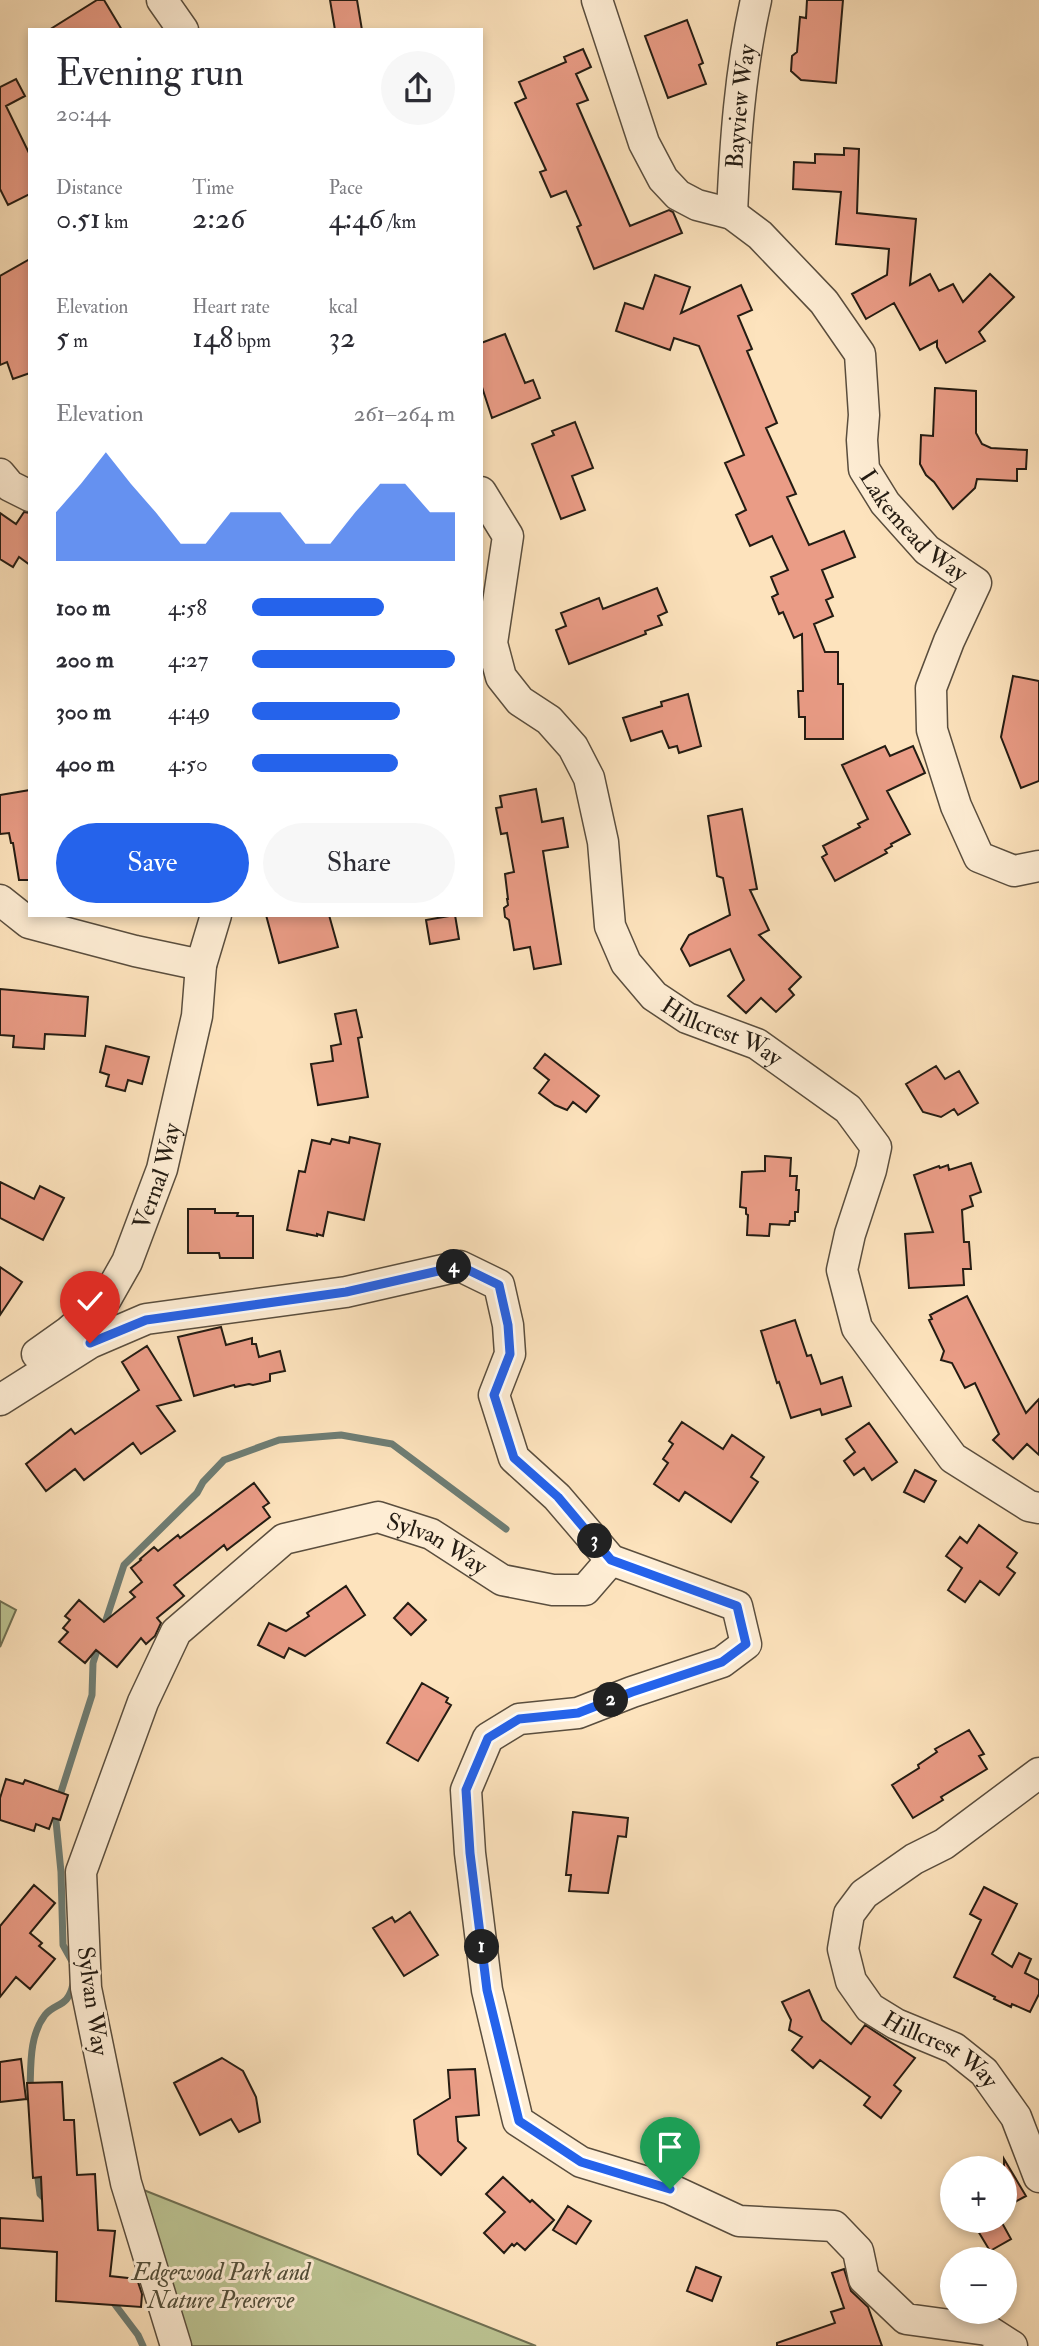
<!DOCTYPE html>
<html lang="en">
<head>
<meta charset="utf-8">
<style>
	body { margin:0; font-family:"IM FELL Double Pica",serif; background:#f7f7f7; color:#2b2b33; height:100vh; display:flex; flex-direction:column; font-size:26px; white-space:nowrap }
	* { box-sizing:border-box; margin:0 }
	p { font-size:23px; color:#7c7c81 }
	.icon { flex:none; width:38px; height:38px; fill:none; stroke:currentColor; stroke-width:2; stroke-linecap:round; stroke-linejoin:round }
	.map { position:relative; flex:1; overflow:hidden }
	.panel { position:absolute; left:28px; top:28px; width:455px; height:889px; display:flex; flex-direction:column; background:#fff; border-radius:0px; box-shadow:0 4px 10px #0003 }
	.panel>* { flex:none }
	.buttons { position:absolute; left:940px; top:2156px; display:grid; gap:14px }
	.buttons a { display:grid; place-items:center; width:77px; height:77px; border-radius:50%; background:#fff; box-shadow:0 4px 10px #0003; font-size:35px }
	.pin { position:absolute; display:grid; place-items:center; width:60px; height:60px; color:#fff; margin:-72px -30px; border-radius:50% 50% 50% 0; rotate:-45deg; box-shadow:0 0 7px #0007 }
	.pin .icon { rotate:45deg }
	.km { position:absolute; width:35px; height:35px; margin:-18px; border-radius:50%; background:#222; color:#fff; font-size:19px; line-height:35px; text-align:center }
	.round { display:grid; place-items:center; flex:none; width:74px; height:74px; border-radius:37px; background:#f7f7f7 }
	.overview { display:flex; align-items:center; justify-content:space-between; height:119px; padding:0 28px }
	h1 { font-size:38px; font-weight:600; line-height:52px }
	.figures { display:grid; grid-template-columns:repeat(3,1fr); gap:10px; height:119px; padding:7px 28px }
	.figures div { display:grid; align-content:center }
	.figures b { font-size:30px; font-weight:600 }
	.figures small { font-size:19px; font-weight:400 }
	.figures p { font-size:19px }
	.chart { height:196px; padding:14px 28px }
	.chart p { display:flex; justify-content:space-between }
	.chart svg { width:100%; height:126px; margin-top:7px; fill:#2563eb; opacity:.7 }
	.button { display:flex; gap:14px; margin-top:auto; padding:14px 28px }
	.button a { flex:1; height:80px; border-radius:42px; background:#2563eb; color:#fff; font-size:28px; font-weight:600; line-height:80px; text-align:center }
	.button a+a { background:#f7f7f7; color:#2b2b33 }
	ul { padding:0 28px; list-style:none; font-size:23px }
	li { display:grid; grid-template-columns:112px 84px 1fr; align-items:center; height:52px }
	li i { height:18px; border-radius:9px; background:#2563eb }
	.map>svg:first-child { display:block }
	.park { fill:#bcc493; stroke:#707053; stroke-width:2 }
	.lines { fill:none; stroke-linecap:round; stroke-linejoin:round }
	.stream { stroke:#6e7d74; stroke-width:7 }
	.building { fill:#ea9c86; stroke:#241c13; stroke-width:2 }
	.minor-casing { stroke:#5a4e3e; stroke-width:33 }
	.minor { stroke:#feedd4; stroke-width:30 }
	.route-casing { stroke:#fff; stroke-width:14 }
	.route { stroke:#2563eb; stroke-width:9 }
	.labels { text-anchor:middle; stroke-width:6; stroke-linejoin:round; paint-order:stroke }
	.street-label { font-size:24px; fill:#241c13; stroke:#feedd4 }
	.park-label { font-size:24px; font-style:italic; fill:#524e39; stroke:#feedd4 }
</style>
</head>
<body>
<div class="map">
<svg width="1039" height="2346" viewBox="0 0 1039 2346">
	<rect width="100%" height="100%" fill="#fde3bd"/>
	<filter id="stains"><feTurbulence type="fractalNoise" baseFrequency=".00286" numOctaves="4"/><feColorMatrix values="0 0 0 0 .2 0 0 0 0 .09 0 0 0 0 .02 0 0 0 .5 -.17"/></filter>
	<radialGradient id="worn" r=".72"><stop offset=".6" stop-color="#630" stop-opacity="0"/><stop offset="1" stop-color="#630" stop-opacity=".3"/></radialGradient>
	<path class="park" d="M0,1601l16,9 -16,37z
		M126,2183l410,163h-360z"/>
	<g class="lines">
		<path class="stream" d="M104,1626l20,-61 73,-72 6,-11 21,-22 55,-20 62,-5 51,9 114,85
			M73,1963l-10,-18 -2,-73 -6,-61 37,-116 1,-32 6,-19
			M30,2090c1,-25 -1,-54 15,-75 11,-13 23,-7 28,-31
			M37,2171l3,23 7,7
			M110,2298l28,37 5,11"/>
	</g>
	<path class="building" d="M97,0h7l18,30h-73z
		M330,0h27l5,30h-27z
		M807,0h36l-7,83 -35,-3 -10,-9 1,-15 5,-4 3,-35 6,1z
		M687,20l16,43 -4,2 7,19 -38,14 -23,-62z
		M583,49l8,18 -15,7 12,26 -11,4 53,122 39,-16 4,2 9,21 -88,36 -17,-42 4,-2 -15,-34 -15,6 -11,-25 6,-2 -31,-67 11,-5 -7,-16 47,-20 -2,-5z
		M16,79l9,17 -19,10 24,49v39l-22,11 -8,-16v-102z
		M844,148l15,1 -2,64 59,6 -6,66 20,-11 9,17 14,-7 10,18 27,-28 24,23 -35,35 6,9 -39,22 -9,-16v-6l-17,9 -26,-47 -28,16 -14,-25 35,-19 2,-26 -53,-5 5,-52 -48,-3 1,-27 21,1v-9l29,1z
		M30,259v114l-17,6 -6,-17 -7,3v-89z
		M655,275l35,12 -9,26 60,-28 11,25 -14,6 14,33 -5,2 30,72 -11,5 30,66 -9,3 22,48 35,-14 11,26 -33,13 11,27 -7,3 7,16 -19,8 11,28h13v32h5v55h-38v-22h-6l-1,-26h5l-1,-57 -8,4 -11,-26 -4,2 -7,-17 6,-3 -7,-17 17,-7 -16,-34 -22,10 -14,-31 10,-5 -21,-47 19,-8 -45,-109 -25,-8 -4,12 -54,-19 9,-28 18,6z
		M505,334l20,49 8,-3 7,18 -48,20 -11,-34v-41z
		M935,388l41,3v42l6,11 9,4 36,2 -1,19h-9v12l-40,-2 -2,9 -22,21 -19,-27 -8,-7 -6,-11 1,-29 12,1z
		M575,422l18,46 -21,8 13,34 -24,9 -29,-75 22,-9 -2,-4z
		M24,512l6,1v52l-11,-8 -6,10 -13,-8v-46l16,11z
		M657,588l10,24 -9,4 4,9 -17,6 1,3 -77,30 -13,-34 10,-4 -5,-13 38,-15 4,11z
		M1013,676l26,5v100l-18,7 -20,-51z
		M688,694l13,52 -22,7 -2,-7 -8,2 -7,-17 -31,10 -8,-23 39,-12 -1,-4z
		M885,746l5,10 23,-10 12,27 -38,18 23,43 -19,10 1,2 -7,4 2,3 -52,28 -13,-24 5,-3 -4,-8 37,-19 -2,-3 10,-5 -26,-54z
		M536,789l6,33 21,-4 5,29 -25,4 18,113 -27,5 -4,-22 -16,3 -5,-30 -4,-3 -1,-9 4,-3 -1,-6h1l-3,-25 9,-2 -7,-39 -6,1 -5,-26 6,-1 -2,-11z
		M30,790v90h-11l-6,-37h-2l-2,-10 -9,1v-39z
		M742,809l15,80 -7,1 19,40 -10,5 42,42 -12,12 5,6 -18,17 -15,-14 -15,15 -18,-17 16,-16 -14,-31 -40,17 -9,-17 8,-14 41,-20 -7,-37 -6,-2 -9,-60z
		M266,915h63l9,32 -59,16z
		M455,915l4,24 -29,5 -4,-24z
		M0,989l88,8 -3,39 -40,-2 -1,15 -31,-2 1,-11 -14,-1z
		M356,1010l6,27 -4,1 10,59 -50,8 -7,-41 22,-3 -2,-15 10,-2 -6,-30z
		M106,1046l43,11 -7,27 -14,-4 -3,11 -19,-5 3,-11 -9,-3z
		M545,1054l54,42 -13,16 -13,-10 -6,8 -12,-5 -16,-12 10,-13 -15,-12z
		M936,1066l9,13 14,-8 19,32 -20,12 -4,-6 -13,8 -18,-5 -17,-28z
		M350,1137l30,7 -16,76 -36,-8 -5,24 -6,-2v2l-30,-6 12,-59 6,1 7,-32 18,4 2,-5 17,4z
		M765,1156l26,2 -1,18h7l-1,14h3l-1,22h-3v9h-5l-1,4 -19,-1 -1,12 -22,-1 1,-20 -2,-1v-6l-6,-1 2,-35 23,-1z
		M971,1163l10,29 -11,4 3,10 -11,4 2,32h5l2,27h-8l1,16 -55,3 -4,-54 28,-2 -19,-57 25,-9 1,2 8,-3 1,5z
		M0,1182l34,17 6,-13 24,12 -21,42 -43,-22z
		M188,1209h27v4h23l-1,3h16v42h-33l-1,-5h-31z
		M0,1267l22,15 -22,33z
		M967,1296l59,117 13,-14v56l-12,-11 -14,15 -20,-19 6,-6 -24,-51 -10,5 -13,-25 -11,-3 3,-9 -15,-31 3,-1 -2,-4z
		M795,1320l12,36 4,-1 10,29 21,-7 9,29 -29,9 -2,-6 -29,9 -12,-36 -2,1 -16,-52z
		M221,1327l5,18 26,-7v6h4l3,13 21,-6 5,20 -15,3v7l-17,4 -4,-1 -14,3 -1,-2 -40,11 -16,-59z
		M147,1346l34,54 -24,6 18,25 -34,23 -8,-11 -49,37 -9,-11 -29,22 -20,-27 45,-35 4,5 64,-44 -17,-28z
		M682,1422l41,27 9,-14 32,22 -13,20 7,5 -27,40 -46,-30 -6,9 -25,-17 14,-21 -5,-4 10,-15 -4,-3z
		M869,1423l28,39 -25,18 -8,-12 -10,7 -10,-14 11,-9 -9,-13z
		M915,1470l21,11 -12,21 -20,-10z
		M254,1483l15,20 -6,4 7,10 -43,33 -3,-5 -50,40 10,11 -27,22 4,5 -6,13 -9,8 -5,-6 -24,29 -21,-17 -11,13 -26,-21 9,-10 -5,-4 7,-8 -5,-4 14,-16 25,22 31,-25 -5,-5 12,-10 -11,-14 10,-8 -1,-1 14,-12 4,4 20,-16 2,3z
		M979,1525l38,28 -10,14 8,6 -16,22 -19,-14 -15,21 -17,-12 14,-22 -16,-12 14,-19 7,6z
		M346,1586l19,29 -60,41 -16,-8 -5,10 -26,-13 11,-22 17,8 23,-15 -2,-3z
		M408,1603l18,17 -15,15 -17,-17z
		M422,1683l26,15 -2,4 5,3 -33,56 -31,-18z
		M969,1730l15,24 -5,2 8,13 -46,28 2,3 -30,18 -21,-33 27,-17 -1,-3 19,-13 -2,-3z
		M6,1779l17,5 2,-4 43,15 -8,25 -7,-2 -4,11 -13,-5 -2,7 -34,-11v-22z
		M573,1812l55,6 -2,19 -8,-1 -10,57 -39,-2 2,-16h-5z
		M34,1885l21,18 -25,30 12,10 -3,3 16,13 -25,30 -14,-12 -16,20v-71z
		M984,1887l33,17 -25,50 20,13 7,-14 12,6 -6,14 14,7v14l-9,18 -18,-8 -1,3 -17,-8 1,-2 -41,-20 27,-57 -11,-6z
		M410,1912l28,43 -34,21 -31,-48 19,-11 3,5z
		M809,1990l13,30 29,24 14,-19 50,33 -21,27 7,6 -20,27 -17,-13 6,-8 -50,-37 -7,8 -21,-18 10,-13 -13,-7 2,-10 -9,-18z
		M222,2058l21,13 13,26 4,25 -21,10 -8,-13 -31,16 -26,-52z
		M21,2059l5,40 -26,3v-40z
		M475,2069l4,46 -23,2 2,24 8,7 -25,27 -23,-21 -4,-34 36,-22 -2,-28z
		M62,2082l2,38h10l3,55 18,-1 3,56 17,1 -5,45 27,3 5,15 -1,13 -85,-6 1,-49 -57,-4v-30l43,3 -2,-44 -8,1 -6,-95z
		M1004,2159l22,37 -22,12z
		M503,2177l27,25 2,-2 22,20 -29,30 -8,-7 -3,3 -2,-2 -8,9 -20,-20 21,-21 -19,-18z
		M568,2206l23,15 -15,23 -23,-14z
		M972,2221h29l10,18 -21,12z
		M696,2267l25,10 -9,24 -25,-10z
		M844,2269l7,22 17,16 14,39h-105v-3l58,-20 -4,-11 13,-4 -12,-35z"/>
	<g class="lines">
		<g class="minor-casing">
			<g id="minor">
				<path d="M162,0l21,30"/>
				<path id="s1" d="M597,0l47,143 19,36 15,16 19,10 35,9 28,21 64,67 36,52 4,61 -2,25 2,29 21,34 42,47 49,33 -27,58 -18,47 1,42 24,76 23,51 35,14 25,-5"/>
				<path id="s2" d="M732,214c3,-71 8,-144 24,-214"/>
				<path d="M0,474l10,12 20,10"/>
				<path id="s3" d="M481,492l27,44 -16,107 9,34 19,24 29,19 24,27 16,31 14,64 7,84 16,37 28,33 33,22 70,26 91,65 28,38 -5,23 -21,64 -8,36 15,58 96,130 76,48 10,2"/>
				<path d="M0,900l29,23 106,28 66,14"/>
				<path id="s4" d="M37,1354l31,-22 38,-33 21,-37 35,-93 35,-153 4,-51 15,-50"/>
				<path d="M0,1400l90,-57 56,-24 200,-27 114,-26 39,19 9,40 2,29 -16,41 20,63 43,39 54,63 126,46 9,38 -24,18 -90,30 -54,21 -59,6 -31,19 -22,52 4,63 17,137 31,131 63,41 89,27 69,32 95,5 24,25 6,28 42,40 81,11 25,16"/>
				<path id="s5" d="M1039,1773l-95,71 -30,15 -50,35 -15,20 -6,35 8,32 19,27 26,16 58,24 30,24 32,45 23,60"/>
				<path id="s6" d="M176,2346l-50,-163 -40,-195 -5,-116 62,-170 33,-70 108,-93 94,-22 53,17 71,46 51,10h32l26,-30"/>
			</g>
		</g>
		<use href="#minor" class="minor"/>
	</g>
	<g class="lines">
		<g class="route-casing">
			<path id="route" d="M90,1343l56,-23 200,-28 114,-26 39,19 9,40 2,29 -16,41 20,63 44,39 53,63 126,46 9,38 -24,18 -90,30 -54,21 -59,6 -31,19 -22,52 4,63 17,137 32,131 62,41 89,27"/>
		</g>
		<use href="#route" class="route"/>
	</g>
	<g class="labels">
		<g class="street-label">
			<text dy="8" stroke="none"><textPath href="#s2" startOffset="108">Bayview Way</textPath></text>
			<text dy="8" stroke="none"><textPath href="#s1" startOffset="653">Lakemead Way</textPath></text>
			<text dy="8" stroke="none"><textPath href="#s3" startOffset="642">Hillcrest Way</textPath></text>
			<text dy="8" stroke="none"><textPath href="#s4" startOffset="222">Vernal Way</textPath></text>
			<text dy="8" stroke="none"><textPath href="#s6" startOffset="1048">Sylvan Way</textPath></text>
			<text transform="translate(93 2001) rotate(82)" y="8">Sylvan Way</text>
			<text dy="8" stroke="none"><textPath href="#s5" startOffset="422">Hillcrest Way</textPath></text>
		</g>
		<g class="park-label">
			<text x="221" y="2280">Edgewood Park and<tspan x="221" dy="28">Nature Preserve</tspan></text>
		</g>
	</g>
	<rect width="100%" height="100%" filter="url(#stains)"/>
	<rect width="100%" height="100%" fill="url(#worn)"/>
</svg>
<div class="buttons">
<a>+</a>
<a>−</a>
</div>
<div class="pin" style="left:670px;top:2189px;background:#1e9e55"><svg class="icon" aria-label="arrive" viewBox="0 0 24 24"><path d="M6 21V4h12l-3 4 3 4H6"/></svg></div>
<div class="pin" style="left:90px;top:1343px;background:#d93025"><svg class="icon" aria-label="check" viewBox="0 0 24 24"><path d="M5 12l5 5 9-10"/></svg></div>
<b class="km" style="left:482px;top:1947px">1</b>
<b class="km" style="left:611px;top:1700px">2</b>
<b class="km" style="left:595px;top:1541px">3</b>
<b class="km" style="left:454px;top:1267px">4</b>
<section class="panel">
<div class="overview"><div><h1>Evening run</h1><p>20:44</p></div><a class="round"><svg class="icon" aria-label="share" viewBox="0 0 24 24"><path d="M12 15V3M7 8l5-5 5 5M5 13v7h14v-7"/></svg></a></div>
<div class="figures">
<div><p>Distance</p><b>0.51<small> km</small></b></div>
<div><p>Time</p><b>2:26</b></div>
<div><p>Pace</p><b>4:46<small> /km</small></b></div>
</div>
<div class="figures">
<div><p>Elevation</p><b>5<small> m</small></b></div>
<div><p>Heart rate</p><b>148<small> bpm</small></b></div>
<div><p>kcal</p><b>32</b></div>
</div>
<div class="chart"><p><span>Elevation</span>261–264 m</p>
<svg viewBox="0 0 160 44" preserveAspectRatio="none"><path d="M0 44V27L10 17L20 6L30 17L40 27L50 38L60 38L70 27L80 27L90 27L100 38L110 38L120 27L130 17L140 17L150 27L160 27V44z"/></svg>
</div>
<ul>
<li><b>100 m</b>4:58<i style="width:65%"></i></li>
<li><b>200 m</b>4:27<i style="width:100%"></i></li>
<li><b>300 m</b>4:49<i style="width:73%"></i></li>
<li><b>400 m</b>4:50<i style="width:72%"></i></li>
</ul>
<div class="button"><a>Save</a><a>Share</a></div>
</section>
</div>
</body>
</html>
